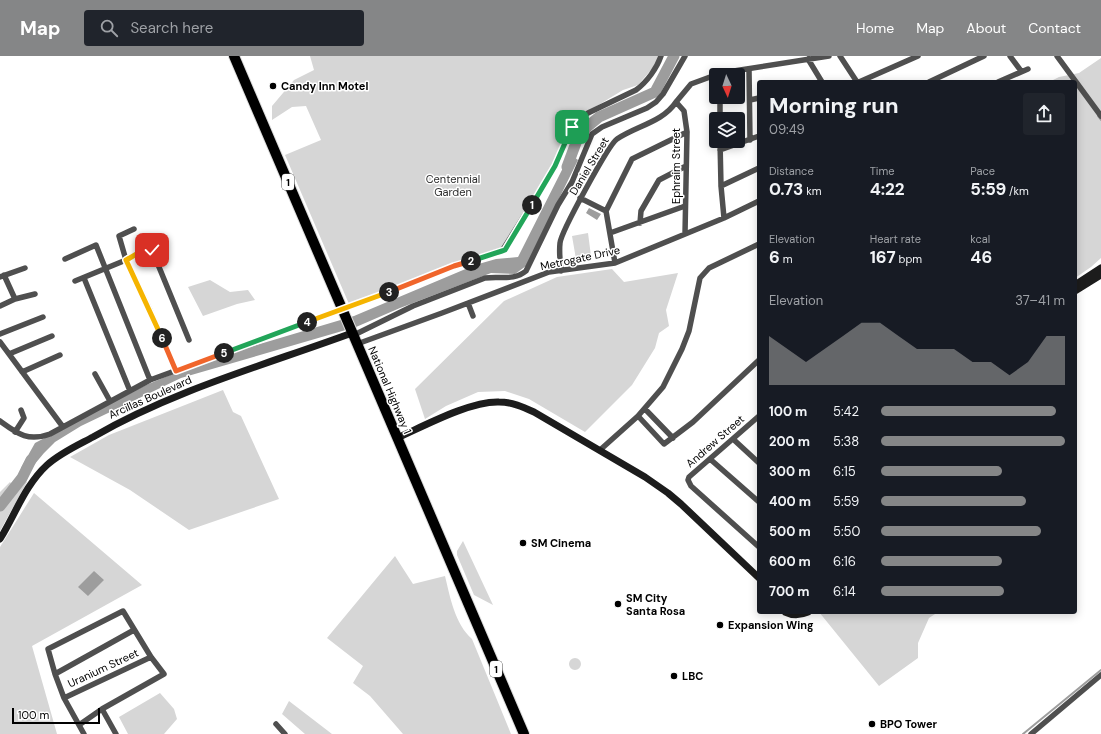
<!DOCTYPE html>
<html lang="en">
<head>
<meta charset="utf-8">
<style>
	body { margin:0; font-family:"DM Sans",sans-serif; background:#20242c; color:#f1f3f6; height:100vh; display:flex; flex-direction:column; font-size:15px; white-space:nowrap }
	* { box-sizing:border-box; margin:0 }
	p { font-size:13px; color:#9ea1a6 }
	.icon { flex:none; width:22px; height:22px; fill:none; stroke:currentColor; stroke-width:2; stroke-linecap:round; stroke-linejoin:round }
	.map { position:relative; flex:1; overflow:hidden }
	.drawer { position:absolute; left:757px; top:24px; width:320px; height:534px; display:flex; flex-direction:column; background:#171b24; border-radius:4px; box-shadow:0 2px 10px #0003 }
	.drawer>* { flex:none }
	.needle { width:26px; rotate:176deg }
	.controls { position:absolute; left:709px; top:12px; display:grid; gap:8px }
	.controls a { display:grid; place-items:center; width:36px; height:36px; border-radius:4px; background:#171b24; box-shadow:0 2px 10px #0003; font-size:20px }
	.scale { position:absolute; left:12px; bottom:10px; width:88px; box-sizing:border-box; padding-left:4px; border:2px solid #000; border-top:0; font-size:11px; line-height:14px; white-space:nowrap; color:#000; -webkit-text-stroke:3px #fff; paint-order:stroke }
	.pin { position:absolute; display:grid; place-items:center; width:34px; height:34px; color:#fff; margin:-17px; border-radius:8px; box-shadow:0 2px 6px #0006 }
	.km { position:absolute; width:20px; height:20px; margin:-10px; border-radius:50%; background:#222; color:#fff; font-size:11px; line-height:20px; text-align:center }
	.round { display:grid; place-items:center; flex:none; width:42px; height:42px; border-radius:4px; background:#20242c }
	.head { display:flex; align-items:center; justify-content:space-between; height:68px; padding:0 12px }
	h1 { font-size:22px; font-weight:700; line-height:30px }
	.metrics { display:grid; grid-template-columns:repeat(3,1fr); gap:6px; height:68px; padding:4px 12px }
	.metrics div { display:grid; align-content:center }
	.metrics b { font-size:17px; font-weight:700 }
	.metrics small { font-size:11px; font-weight:400 }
	.metrics p { font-size:11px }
	.chart { height:112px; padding:8px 12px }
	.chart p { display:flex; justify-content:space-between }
	.chart svg { width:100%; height:72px; margin-top:4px; fill:#858687; opacity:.7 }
	ul { padding:0 12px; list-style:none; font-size:13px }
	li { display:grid; grid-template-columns:64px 48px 1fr; align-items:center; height:30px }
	li i { height:10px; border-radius:5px; background:#858687 }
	header { display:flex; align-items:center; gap:24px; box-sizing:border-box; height:56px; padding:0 20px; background:#858687; color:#fff }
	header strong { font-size:19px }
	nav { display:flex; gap:22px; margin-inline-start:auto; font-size:14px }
	.search { width:280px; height:36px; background:#20242c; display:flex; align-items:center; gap:10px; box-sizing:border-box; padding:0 14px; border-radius:4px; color:#9ea1a6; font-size:15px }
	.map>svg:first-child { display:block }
	.green { fill:#d6d6d6 }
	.water { fill:#9d9d9d }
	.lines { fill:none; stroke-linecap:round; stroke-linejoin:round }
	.stream { stroke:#9d9d9d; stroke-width:2 }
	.river { stroke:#9d9d9d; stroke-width:11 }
	.highway-casing { stroke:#dbdbdb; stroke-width:12 }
	.street { stroke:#4f4f4f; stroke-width:5.5 }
	.secondary { stroke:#1c1c1c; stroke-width:7 }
	.highway { stroke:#000; stroke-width:10 }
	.split-1-casing { stroke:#fff; stroke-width:8 }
	.split-2-casing { stroke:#fff; stroke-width:8 }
	.split-3-casing { stroke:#fff; stroke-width:8 }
	.split-4-casing { stroke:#fff; stroke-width:8 }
	.split-5-casing { stroke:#fff; stroke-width:8 }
	.split-6-casing { stroke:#fff; stroke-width:8 }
	.split-7-casing { stroke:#fff; stroke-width:8 }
	.split-8-casing { stroke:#fff; stroke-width:8 }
	.split-1 { stroke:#22a559; stroke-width:5 }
	.split-2 { stroke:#22a559; stroke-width:5 }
	.split-3 { stroke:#f0652b; stroke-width:5 }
	.split-4 { stroke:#f5b400; stroke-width:5 }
	.split-5 { stroke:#22a559; stroke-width:5 }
	.split-6 { stroke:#f0652b; stroke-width:5 }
	.split-7 { stroke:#f5b400; stroke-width:5 }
	.split-8 { stroke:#f5b400; stroke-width:5 }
	.poi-dot { fill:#000; stroke:#fff; stroke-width:1.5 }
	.labels { text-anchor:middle; stroke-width:3; stroke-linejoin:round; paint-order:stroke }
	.shield { fill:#fff; stroke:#4c4c4c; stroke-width:1 }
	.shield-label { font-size:10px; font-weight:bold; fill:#000 }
	.poi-label { font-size:11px; font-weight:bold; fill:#000; stroke:#fff; text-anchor:start }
	.street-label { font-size:11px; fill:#000; stroke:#fff }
	.park-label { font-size:11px; fill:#2d2d2d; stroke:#fff }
</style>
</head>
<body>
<header>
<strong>Map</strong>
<div class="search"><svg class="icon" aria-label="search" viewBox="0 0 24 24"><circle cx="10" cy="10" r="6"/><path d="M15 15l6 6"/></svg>Search here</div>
<nav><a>Home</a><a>Map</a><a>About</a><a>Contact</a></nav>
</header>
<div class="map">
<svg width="1101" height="678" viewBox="0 0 1101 678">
	<rect width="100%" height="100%" fill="#fff"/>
	<path class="green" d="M310,0h349l-2,7 -19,22 -15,5 -36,22 -16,14 -15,42 -53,80 -154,56 -64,-149 36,-15 -15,-34 -14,1 -20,13v-14l22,-26 20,-10z
		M1101,2v200l-10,9 -16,11v-196h-26l10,-5 20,-4z
		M588,177l3,23 -15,3 -4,-23z
		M612,213l12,13 54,-9 -12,37 3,16 -10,7 -4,15 -23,37 -47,47 -56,-33 -24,-8 -27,1 -32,14 -21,13 -10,-30 89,-88 53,-24z
		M210,224l20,12 18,-2 7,10 -18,4 -34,12 -15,-29z
		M223,334l10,22 8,4 38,83 -90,31 -59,-40 -60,-33 39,-22z
		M22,422l5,4 -27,49v-39l10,-10 4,5z
		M34,437l108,92 -110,61 25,88h-57v-187z
		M463,485l30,64 -19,-10 -17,-40v-4z
		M395,500l18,28 32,-8c5,21 10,48 27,63l39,95h-108l-33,-38 -17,-13 10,-17 -36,-28z
		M819,556h119l-9,6 -11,25v15l-39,28z
		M569 608a6 6 0 1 1 12 0a6 6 0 1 1-12 0Z
		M160,637l14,16 3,10 -13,15h-36l-9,-17z
		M289,645l43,33h-27l-23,-20z"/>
	<path class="water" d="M570,98l8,6 -52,106 -11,8 -24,-1 -91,35 -44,19 -175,51 -100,48 -26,16 -11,11 -10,12 -5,9 -8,-6 14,-25 111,-58 60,-25 148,-44 121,-51 21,-6 22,-2z
		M589,152l12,6 -4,6 -11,-7z
		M94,515l10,9 -16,16 -10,-9z"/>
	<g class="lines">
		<path class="stream" d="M1098,60l3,4
			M1023,678l78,-64"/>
		<path class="river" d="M567,111l10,-27 10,-13 12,-10 56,-25 19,-36
			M0,450l22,-28 9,-18"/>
		<g class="highway-casing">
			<path id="highway" d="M234,0l290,678"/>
		</g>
		<path class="street" d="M840,0l17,26
			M1010,0l11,15
			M1057,0l44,60
			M808,3l14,23
			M749,13l1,71
			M859,26l59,-26
			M929,26l55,-26
			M998,26l30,-13
			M750,44l9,-2
			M720,63v-22
			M720,85l1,45 3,32
			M720,94l39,-14
			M721,130l38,-18
			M580,142l26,13 9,52
			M606,155l26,-52 55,-27
			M640,167l1,-12 18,-31 27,-14
			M134,173l-15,7 7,24 24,50 26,61
			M610,177l75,-27
			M685,178l2,-102 -3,-21 -8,-9 15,-18 30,-11 108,-17
			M65,203l31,-14 54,135
			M561,215c-1,-9 -2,-19 -1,-28 1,-11 49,-99 57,-104 19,-13 46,-17 59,-37
			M4,219l11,24
			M0,221l25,-9
			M84,222l46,113
			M75,225l51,-21 19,-11 7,1 37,90
			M468,247l5,13
			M0,250l15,-7 20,-5
			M352,277l4,1 57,-28 72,-28c15,-2 29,3 41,-7l32,-66 14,-23 20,-48 10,-7 45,-19 9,-6 7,-8 22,-38
			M0,278l43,-17
			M0,286l63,85
			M357,288l85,-31 107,-41 66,-9 109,-45 35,-17
			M9,298l43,-18
			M22,316l38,-17
			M95,318l15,27
			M645,353l28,29
			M638,360l26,28 29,-22 66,-62
			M759,360l-70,61 -1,3 3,6 68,61
			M0,365c18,13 28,21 50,13l100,-54 202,-74 102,-40 48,-15 53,-84 17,-40 16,-14 48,-23c11,-8 21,-22 25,-34
			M15,376l9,-14 -3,-8
			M733,383l26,24
			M600,394l38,-34 25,-29 19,-38 7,-18 11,-53 9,-10 50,-24
			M710,403l49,43
			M55,618l79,-44
			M64,642l87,-41
			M102,653l14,25
			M276,668l9,10
			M79,669l23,-16 62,-35 -13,-17 -28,-46 -75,38 7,25 9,24 20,36
			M1031,678l70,-59"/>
		<path class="secondary" d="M1075,229l26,-17
			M1075,235l26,-16
			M397,382c27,-12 73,-37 102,-36 13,0 24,5 35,10l111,65 23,16 13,11 78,74
			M0,483c15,-24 25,-54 47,-74 13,-12 31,-20 46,-28 81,-47 172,-72 259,-104
			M785,556c8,4 16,3 23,0"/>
		<use href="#highway" class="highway"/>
	</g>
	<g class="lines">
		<g class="split-1-casing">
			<path id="split-1" d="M532,149l23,-39 17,-39"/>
		</g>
		<g class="split-2-casing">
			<path id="split-2" d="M471,205l31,-10 3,-1 27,-45"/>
		</g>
		<g class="split-3-casing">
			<path id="split-3" d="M389,236l65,-26 17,-5"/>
		</g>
		<g class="split-4-casing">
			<path id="split-4" d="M307,266l82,-30"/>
		</g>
		<g class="split-5-casing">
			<path id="split-5" d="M224,297l83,-31"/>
		</g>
		<g class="split-6-casing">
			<path id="split-6" d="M162,282l14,33 48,-18"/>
		</g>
		<g class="split-7-casing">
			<path id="split-7" d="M128,203l-2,1 36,78"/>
		</g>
		<g class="split-8-casing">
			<path id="split-8" d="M128,203l17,-10 7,1"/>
		</g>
		<use href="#split-1" class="split-1"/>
		<use href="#split-2" class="split-2"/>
		<use href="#split-3" class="split-3"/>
		<use href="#split-4" class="split-4"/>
		<use href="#split-5" class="split-5"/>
		<use href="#split-6" class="split-6"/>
		<use href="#split-7" class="split-7"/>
		<use href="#split-8" class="split-8"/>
	</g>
	<g class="poi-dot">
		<circle cx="273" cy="30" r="4"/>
		<circle cx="523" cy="487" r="4"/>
		<circle cx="618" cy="548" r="4"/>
		<circle cx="720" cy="569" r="4"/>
		<circle cx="674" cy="620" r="4"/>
		<circle cx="872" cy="668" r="4"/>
	</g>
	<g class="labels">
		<g class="shield">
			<rect x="282" y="118" width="12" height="16" rx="3"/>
			<rect x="490" y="605" width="12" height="16" rx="3"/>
		</g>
		<g class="shield-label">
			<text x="288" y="130">1</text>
			<text x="496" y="617">1</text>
		</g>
		<g class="poi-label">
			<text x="281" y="34">Candy Inn Motel</text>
			<text x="531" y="491">SM Cinema</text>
			<text x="626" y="546">SM City<tspan x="626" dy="13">Santa Rosa</tspan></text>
			<text x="728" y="573">Expansion Wing</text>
			<text x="682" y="624">LBC</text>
			<text x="880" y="672">BPO Tower</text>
		</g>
		<g class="street-label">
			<text transform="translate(589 110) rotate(-59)" y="4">Daniel Street</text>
			<text transform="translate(676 110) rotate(-90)" y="4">Ephraim Street</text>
			<text transform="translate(580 202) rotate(-12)" y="4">Metrogate Drive</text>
			<text transform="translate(390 334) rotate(67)" y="4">National Highway 1</text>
			<text transform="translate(150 341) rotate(-24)" y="4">Arcillas Boulevard</text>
			<text transform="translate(715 385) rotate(-41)" y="4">Andrew Street</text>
			<text transform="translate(103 612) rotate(-25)" y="4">Uranium Street</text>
		</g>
		<g class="park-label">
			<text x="453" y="127">Centennial<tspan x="453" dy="13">Garden</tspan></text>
		</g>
	</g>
</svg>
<div class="controls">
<a><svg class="needle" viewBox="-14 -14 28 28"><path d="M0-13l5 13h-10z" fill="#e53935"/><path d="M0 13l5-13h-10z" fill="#9ea1a6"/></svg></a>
<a><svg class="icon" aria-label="layers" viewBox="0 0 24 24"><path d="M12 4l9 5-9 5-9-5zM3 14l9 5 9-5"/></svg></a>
</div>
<div class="scale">100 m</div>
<div class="pin" style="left:572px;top:71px;background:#1e9e55"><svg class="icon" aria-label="arrive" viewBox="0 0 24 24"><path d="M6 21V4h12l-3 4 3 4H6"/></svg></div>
<div class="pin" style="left:152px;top:194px;background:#d93025"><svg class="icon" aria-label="check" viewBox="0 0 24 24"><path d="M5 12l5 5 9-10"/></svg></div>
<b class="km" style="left:532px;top:149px">1</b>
<b class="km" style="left:471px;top:205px">2</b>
<b class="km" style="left:389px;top:236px">3</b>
<b class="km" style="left:307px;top:266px">4</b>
<b class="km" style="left:224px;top:297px">5</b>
<b class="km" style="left:162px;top:282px">6</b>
<section class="drawer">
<div class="head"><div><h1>Morning run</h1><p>09:49</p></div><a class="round"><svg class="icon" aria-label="share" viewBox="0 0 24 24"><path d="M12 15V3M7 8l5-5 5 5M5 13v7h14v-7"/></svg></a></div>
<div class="metrics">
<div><p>Distance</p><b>0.73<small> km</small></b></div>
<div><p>Time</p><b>4:22</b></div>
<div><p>Pace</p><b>5:59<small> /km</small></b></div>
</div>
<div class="metrics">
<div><p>Elevation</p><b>6<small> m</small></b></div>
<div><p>Heart rate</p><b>167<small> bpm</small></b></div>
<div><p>kcal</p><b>46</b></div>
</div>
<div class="chart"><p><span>Elevation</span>37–41 m</p>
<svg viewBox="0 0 160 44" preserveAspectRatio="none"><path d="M0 44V14L10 22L20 30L30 22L40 14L50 6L60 6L70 14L80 22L90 22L100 22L110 30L120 30L130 38L140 30L150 14L160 14V44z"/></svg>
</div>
<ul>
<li><b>100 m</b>5:42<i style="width:95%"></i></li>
<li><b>200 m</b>5:38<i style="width:100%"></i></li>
<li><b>300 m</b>6:15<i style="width:66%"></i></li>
<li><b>400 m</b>5:59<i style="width:79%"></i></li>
<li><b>500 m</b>5:50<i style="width:87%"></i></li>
<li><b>600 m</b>6:16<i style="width:66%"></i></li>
<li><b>700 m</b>6:14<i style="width:67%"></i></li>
</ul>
</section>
</div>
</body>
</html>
